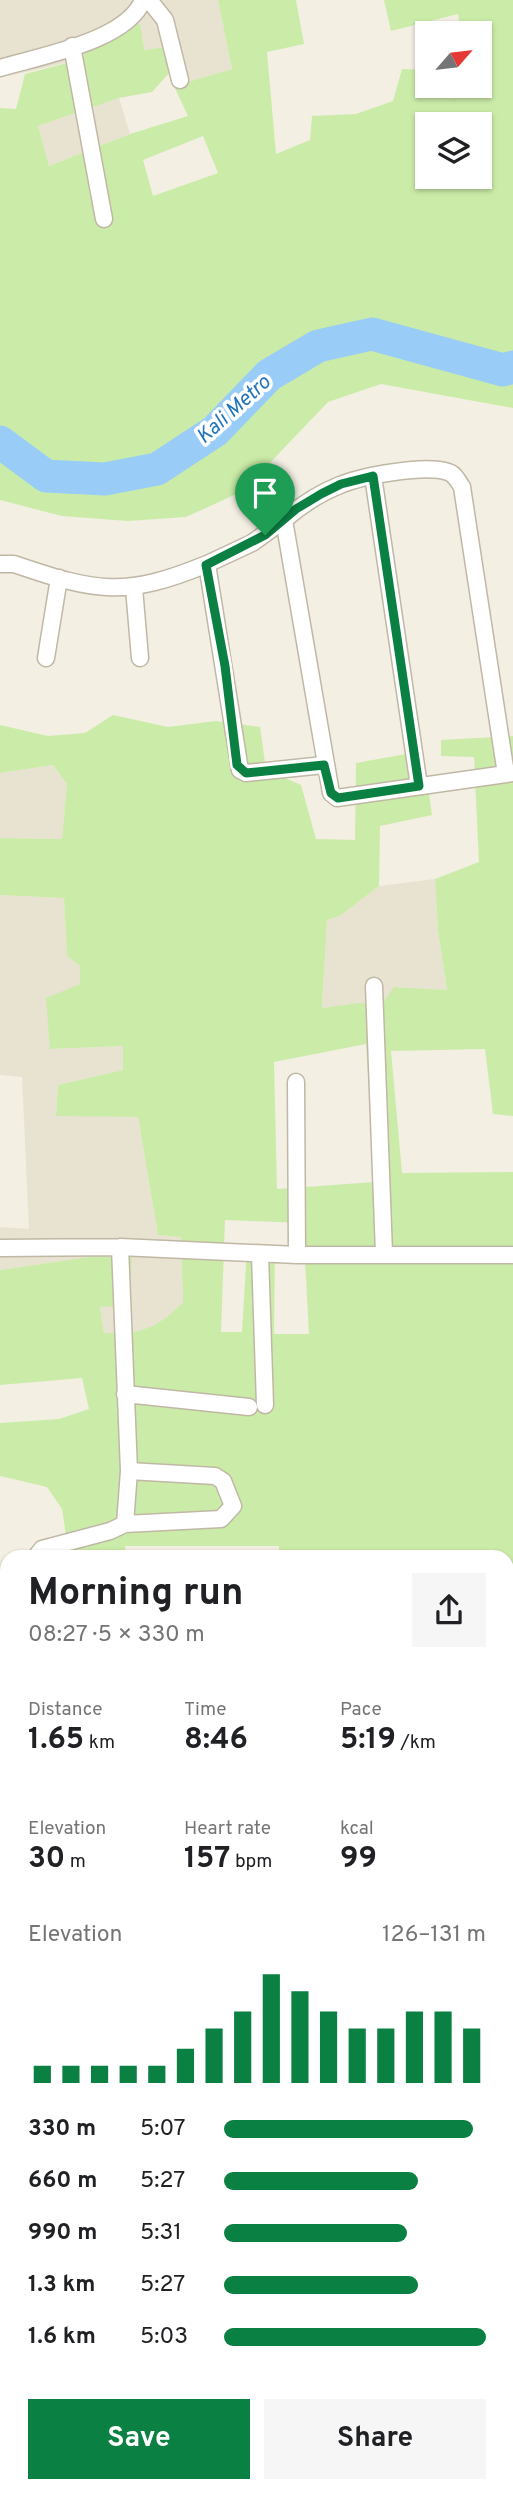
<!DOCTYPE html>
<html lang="en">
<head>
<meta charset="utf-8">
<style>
	body { margin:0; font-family:Overpass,sans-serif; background:#f6f6f6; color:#202124; height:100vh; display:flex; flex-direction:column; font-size:26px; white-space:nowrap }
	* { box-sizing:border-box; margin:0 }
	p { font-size:23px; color:#757577 }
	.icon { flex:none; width:38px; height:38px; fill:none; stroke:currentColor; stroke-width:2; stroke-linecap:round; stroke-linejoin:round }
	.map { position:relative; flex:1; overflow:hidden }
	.side { position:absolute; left:0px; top:1550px; width:514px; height:943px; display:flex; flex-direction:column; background:#fff; border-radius:21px 21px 0 0; box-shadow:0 2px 5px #0004 }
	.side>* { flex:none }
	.needle { width:46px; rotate:62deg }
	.fabs { position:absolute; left:415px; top:21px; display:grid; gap:14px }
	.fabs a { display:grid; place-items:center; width:77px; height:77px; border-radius:0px; background:#fff; box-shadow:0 2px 5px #0004; font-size:35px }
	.pin { position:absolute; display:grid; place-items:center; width:60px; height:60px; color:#fff; margin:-72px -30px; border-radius:50% 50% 50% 0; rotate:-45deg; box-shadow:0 0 7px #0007 }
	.pin .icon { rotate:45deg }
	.round { display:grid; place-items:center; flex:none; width:74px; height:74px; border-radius:0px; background:#f6f6f6 }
	.head { display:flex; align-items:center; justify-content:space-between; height:119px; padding:0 28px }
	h1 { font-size:38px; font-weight:700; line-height:52px }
	.metrics { display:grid; grid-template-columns:repeat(3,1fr); gap:10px; height:119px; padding:7px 28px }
	.metrics div { display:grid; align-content:center }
	.metrics b { font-size:30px; font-weight:700 }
	.metrics small { font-size:19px; font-weight:400 }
	.metrics p { font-size:19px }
	.chart { height:196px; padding:14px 28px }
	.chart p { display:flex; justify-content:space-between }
	.chart svg { width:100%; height:126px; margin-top:7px; stroke:#0b8043; stroke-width:6 }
	.button { display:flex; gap:14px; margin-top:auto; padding:14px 28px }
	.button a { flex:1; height:80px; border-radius:0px; background:#0b8043; color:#fff; font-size:28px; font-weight:700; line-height:80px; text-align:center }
	.button a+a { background:#f6f6f6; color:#202124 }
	ul { padding:0 28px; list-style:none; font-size:23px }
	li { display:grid; grid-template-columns:112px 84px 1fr; align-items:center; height:52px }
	li i { height:18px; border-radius:9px; background:#0b8043 }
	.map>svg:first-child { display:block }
	.residential { fill:#e8e2d1 }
	.green { fill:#cbeca8; fill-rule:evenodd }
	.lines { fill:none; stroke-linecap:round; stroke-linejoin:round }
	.stream { stroke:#99cdf7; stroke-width:5 }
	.river { stroke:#99cdf7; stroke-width:33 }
	.building { fill:#d9cebb; stroke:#d1c4aa; stroke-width:2 }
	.minor-casing { stroke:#c0b8a5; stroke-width:19 }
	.minor { stroke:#fff; stroke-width:16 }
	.route-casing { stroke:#fff; stroke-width:14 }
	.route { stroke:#0b8043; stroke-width:9 }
	.labels { text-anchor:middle; stroke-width:7; stroke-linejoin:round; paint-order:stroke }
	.water-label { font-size:21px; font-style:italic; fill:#2375bb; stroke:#fff }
</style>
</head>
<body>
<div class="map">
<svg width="513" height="2493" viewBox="0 0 513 2493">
	<rect width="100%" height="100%" fill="#f3efe3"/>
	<path class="residential" d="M0,0h218l14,69 -58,17 -9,-39 -22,3 -3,-25 -58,34 -82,19z
		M119,98l11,36 -81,32 -11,-40z
		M53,765l14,19 -5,55 -62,-1v-65z
		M435,879l3,52 9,59 -52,-3 -14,18 -59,3 5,-88 13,-4 39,-30z
		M0,895l64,3 3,58 13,10v18l-29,65 72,-3v24l-65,15 -2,30 82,2 20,118 23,2 2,65 -21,22 -31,10 -27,-1 -4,-26 32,-51 -44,1 -88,13v-43l29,2 -7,-152 -22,-2z
		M7,1775v712h95l2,6h-104v-717z"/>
	<path class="green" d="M218,0h78l8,44 -37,8 9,102 34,-14 2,-24 44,-2 37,-13 9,-32 25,1v16h12l10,13 11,-8 1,-5h19v-53h-19l-3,-19 -67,17 -7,-31h129v408l-132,-24 -53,18 -85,89 -57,26 -58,4 -66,-5 -62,-16v-50l12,1 -12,-9v-334l16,1 9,-35 57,-15 5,-9 49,-26h4l4,26 21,-3 5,25 -18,20 -33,6 -81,28 11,40 81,-32 58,-18 -14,-30 58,-17zM427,124h53v53h-53zM203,136l15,37 -65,23 -10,-36z
		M113,715l55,12 48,-6 44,6 6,43 35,15 15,54 39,1 1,-77 67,-12 9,64 -52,11 -1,60 -39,30 -13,4 -5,88 37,-5 22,2 13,-18 53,3 -9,-59 -3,-52 44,-17 -5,-105 -33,-1v-16l72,-4v380l-20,-2 -8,-65 -94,2 11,122 111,-1v544l-5,1v-159l-229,-1v-11h-154l1,11h-91l33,-10 -6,-38 -15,-22 -47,-11v-53l59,-4 30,-10 -7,-31 -82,7v-115l88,-13 44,-1 -2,33 -11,17 -19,1 4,26c38,1 53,-4 79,-31l-2,-65 -23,-2 -20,-118 -82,-1 2,-31 65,-15v-24l-73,3 -4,-51 34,-14v-18l-13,-10 -3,-58 -64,-3v-57l62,1 5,-55 -14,-19 -53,8v-48l48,11 37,-3zM366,1044l9,138 -98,7 -3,-127zM225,1220l78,3 6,111h-35l1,-87 -28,1 -5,84h-21z
		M508,2432h5v61h-84l-4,-6h83z"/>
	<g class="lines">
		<path class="stream" d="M0,1679l7,1
			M508,1734l5,1"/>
		<path class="river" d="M0,442l46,34 59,3 52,-10 58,-38 54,-56 49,-29 54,-12 131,36 10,-3"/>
	</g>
	<path class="building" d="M0,2331h7v24l-7,1z
		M7,2403v23l-7,1v-23z"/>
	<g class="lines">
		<g class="minor-casing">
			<path id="minor" d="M149,0l16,20 15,60
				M72,46l32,173
				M0,68c40,-12 127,-27 143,-68
				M373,476l46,310
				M0,564h14c82,28 111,34 193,0l33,206 6,3 78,-8
				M207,564l45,-21 32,-23
				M134,588l6,70
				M46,658l13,-80
				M506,774l-44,-287c-4,-6 -7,-13 -14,-15 -23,-8 -86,4 -108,13 -20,8 -40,21 -56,35l47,273 6,5 169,-24 7,-1
				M374,986l10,267
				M296,1082l1,173
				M120,1247l9,224 86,5 8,5 10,25 -12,13 -96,5
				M0,1248l120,-1 177,8h216
				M260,1254l5,151
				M125,1394l124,13
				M35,1558l7,-9 68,-18 15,-7 4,-53
				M0,1822h7
				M0,1895h7
				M0,1965h7
				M0,2383h7
				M508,2470l5,-1
				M146,2493l84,-6"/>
		</g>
		<use href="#minor" class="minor"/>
	</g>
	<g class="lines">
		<g class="route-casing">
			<path id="route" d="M373,476l46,310 -81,12 -7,-5 -7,-28 -78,8 -9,-8 -12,-99 -19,-101 59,-30 31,-26 25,-15 20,-10z"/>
		</g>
		<use href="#route" class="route"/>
	</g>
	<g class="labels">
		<g class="water-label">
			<text transform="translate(233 409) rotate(-42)" y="7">Kali Metro</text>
		</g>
	</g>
</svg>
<div class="fabs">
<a><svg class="needle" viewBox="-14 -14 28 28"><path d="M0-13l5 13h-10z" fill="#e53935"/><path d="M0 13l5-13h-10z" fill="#757577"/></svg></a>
<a><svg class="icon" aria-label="layers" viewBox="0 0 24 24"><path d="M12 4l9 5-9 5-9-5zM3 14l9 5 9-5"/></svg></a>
</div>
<div class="pin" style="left:265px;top:535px;background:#1e9e55"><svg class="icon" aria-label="arrive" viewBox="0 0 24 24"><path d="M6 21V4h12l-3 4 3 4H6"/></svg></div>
<section class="side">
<div class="head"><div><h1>Morning run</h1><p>08:27 · 5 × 330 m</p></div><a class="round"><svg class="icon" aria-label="share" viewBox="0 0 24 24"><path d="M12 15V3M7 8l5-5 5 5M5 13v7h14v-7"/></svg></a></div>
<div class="metrics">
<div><p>Distance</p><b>1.65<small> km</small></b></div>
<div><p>Time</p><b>8:46</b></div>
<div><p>Pace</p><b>5:19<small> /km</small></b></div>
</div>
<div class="metrics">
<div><p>Elevation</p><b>30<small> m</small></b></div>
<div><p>Heart rate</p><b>157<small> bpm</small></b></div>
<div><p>kcal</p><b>99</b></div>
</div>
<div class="chart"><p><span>Elevation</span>126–131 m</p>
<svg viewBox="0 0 160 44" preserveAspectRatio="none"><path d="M5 44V38M15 44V38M25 44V38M35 44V38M45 44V38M55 44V32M65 44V25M75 44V19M85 44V6M95 44V12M105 44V19M115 44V25M125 44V25M135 44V19M145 44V19M155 44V25"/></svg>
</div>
<ul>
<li><b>330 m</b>5:07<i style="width:95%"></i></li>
<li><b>660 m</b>5:27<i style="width:74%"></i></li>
<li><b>990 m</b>5:31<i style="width:70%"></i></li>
<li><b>1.3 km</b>5:27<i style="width:74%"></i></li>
<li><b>1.6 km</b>5:03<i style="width:100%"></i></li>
</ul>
<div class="button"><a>Save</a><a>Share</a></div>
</section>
</div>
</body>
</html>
